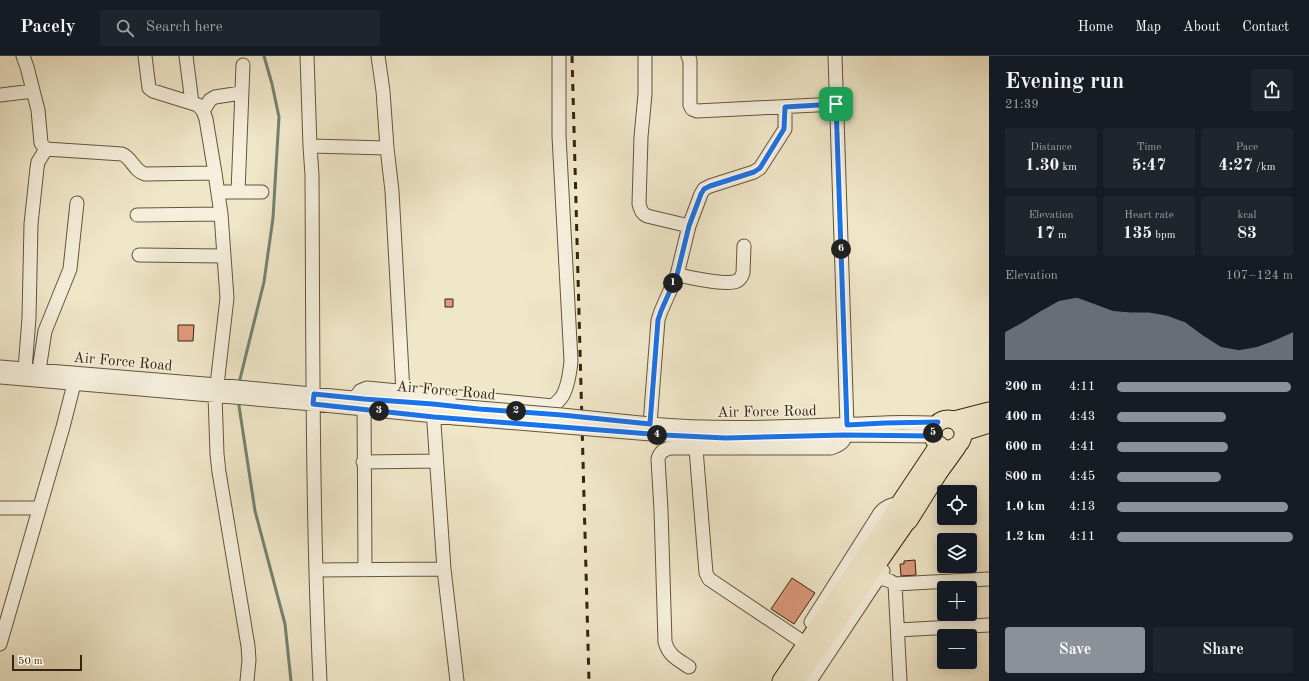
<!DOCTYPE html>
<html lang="en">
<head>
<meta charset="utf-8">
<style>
	body { margin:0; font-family:"Old Standard TT",serif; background:#20242c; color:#f1f3f6; height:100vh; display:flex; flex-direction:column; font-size:15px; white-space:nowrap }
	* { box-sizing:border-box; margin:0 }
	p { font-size:13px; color:#9ea1a6 }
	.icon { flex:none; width:22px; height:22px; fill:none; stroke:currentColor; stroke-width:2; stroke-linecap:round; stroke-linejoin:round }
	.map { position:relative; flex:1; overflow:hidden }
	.drawer { display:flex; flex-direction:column; background:#171b24; width:320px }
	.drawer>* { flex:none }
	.fabs { position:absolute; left:937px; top:429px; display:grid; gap:8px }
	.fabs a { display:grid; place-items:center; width:40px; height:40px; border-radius:4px; background:#171b24; box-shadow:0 2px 10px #0003; font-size:20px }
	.scale { position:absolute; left:12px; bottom:10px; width:70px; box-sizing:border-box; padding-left:4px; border:2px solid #342410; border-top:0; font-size:11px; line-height:14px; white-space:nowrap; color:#342410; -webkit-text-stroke:3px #f5efdc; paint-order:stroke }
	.pin { position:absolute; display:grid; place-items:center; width:34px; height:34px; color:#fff; margin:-17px; border-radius:8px; box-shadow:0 2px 6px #0006 }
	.km { position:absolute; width:20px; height:20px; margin:-10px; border-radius:50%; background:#222; color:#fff; font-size:11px; line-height:20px; text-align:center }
	.round { display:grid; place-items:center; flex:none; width:42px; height:42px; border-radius:4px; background:#20242c }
	.head { display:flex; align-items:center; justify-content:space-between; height:68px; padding:0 16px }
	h1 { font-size:22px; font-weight:800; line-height:30px }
	.metrics { display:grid; grid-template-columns:repeat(3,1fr); gap:6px; height:68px; padding:4px 16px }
	.metrics div { display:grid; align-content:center; border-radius:4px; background:#20242c; text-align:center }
	.metrics b { font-size:17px; font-weight:800 }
	.metrics small { font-size:11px; font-weight:400 }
	.metrics p { font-size:11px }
	.chart { height:112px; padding:8px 16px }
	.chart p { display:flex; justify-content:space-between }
	.chart svg { width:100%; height:72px; margin-top:4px; fill:#8c9099; opacity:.7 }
	.primary-button { display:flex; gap:8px; margin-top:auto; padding:8px 16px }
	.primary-button a { flex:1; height:46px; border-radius:4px; background:#8c9099; color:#fff; font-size:16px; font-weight:800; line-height:46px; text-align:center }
	.primary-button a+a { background:#20242c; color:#f1f3f6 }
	ul { padding:0 16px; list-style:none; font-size:13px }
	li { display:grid; grid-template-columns:64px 48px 1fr; align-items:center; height:30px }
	li i { height:10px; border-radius:5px; background:#8c9099 }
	header { display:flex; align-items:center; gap:24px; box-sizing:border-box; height:56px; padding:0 20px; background:#171b24; border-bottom:1px solid #363941 }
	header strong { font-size:19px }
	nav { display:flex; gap:22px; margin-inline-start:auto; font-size:14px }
	.search { width:280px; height:36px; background:#20242c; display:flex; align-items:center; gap:10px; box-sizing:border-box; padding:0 14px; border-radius:4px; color:#9ea1a6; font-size:15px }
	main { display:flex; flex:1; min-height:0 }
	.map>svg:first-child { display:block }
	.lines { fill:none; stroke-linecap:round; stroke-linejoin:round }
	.stream { stroke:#728271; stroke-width:3 }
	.building { fill:#de9a7c; stroke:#342410 }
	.minor-casing { stroke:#63553e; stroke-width:15 }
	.major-casing { stroke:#342410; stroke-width:19 }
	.highway-casing { stroke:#342410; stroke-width:21 }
	.minor { stroke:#f5efdc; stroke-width:13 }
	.major { stroke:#f0e7c9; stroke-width:17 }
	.highway { stroke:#f0e7c9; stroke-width:19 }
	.rail { stroke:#342410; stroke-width:3; stroke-dasharray:7 7; stroke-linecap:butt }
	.minor-bridge-casing { stroke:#63553e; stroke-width:15; stroke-linecap:butt }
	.minor-bridge { stroke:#f5efdc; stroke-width:13 }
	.route-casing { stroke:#fff; stroke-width:8 }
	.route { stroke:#1a73e8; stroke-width:5 }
	.labels { text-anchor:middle; stroke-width:3; stroke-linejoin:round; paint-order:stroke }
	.street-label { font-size:15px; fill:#342410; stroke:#f5efdc }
</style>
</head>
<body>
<header>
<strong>Pacely</strong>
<div class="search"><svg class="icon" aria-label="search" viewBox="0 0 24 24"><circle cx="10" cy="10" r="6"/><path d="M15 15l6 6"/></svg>Search here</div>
<nav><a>Home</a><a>Map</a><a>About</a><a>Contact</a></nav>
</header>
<main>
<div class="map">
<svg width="989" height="625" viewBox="0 0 989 625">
	<rect width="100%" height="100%" fill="#f0e7c9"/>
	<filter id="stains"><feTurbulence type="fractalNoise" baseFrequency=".005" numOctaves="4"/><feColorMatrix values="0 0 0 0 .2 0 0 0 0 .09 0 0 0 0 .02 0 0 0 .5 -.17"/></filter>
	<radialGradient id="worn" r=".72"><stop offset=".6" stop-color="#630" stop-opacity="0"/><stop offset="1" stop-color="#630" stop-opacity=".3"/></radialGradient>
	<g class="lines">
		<path class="stream" d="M240,323l24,-97 9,-64 6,-101 -7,-33 -8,-28
			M239,350l16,105 30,113 6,57"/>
	</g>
	<path class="building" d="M445,243h8v8h-8z
		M178,269h16l-1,16h-15z
		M915,504l1,15 -15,1 -1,-12h4v-3z
		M792,522l23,15 -21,31 -23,-15z"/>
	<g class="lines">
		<g class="minor-casing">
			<path id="minor" d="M23,0l4,11 11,43 3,33 5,6 76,5c10,4 12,17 23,20l70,-1
				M145,0l4,32 4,3 45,14 5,6 3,8 9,54 6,41 6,84 -10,87
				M186,0l6,47
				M307,0l3,90 2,29c1,169 0,337 8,506
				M378,0l5,35 4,57 5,43 11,201
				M645,0v38l-4,43 -2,67c2,6 2,9 8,12l42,10
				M688,0l2,4v45l2,4 5,2 139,-7
				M0,39l33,-4
				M785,51v22l-25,39 -6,4 -44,14 -6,3 -3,5 -12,32 -12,49 -16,36 -3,9 -8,104c78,7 156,2 234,-1 18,-1 36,0 54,0
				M203,55l7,-11 5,-3 26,-4
				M310,90l77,2
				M218,136h44
				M238,136l5,-127
				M137,159l84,-1
				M139,199l85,1
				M677,219c13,2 49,11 60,6 4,-2 5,-5 6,-8l1,-27
				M0,311l217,18 147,14 91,7
				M25,313l4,-51 2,-94 6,-56 1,-6 8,-13
				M39,314l6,-39 25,-62 7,-66
				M0,321l313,27 142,14
				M215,339l2,59 2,18 29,174 1,14 -2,21
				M355,342l5,-7 7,-3 186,18
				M364,345l1,169
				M433,353l11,160 13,112
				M544,357c6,-4 12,-9 17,-15 6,-8 9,-27 10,-37l-12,-225v-80
				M663,379l63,3 119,-3 88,1
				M696,393l10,124 3,6 91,61
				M363,406l73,-1
				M0,452h39
				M316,514l128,-1
				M878,521l12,4 5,3 5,97
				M895,528l94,-5
				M811,566l69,-109c6,-7 11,-8 20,-10
				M898,574l91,-5
				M0,588l63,-217 11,-43
				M689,611c-12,-8 -20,-11 -24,-25l-4,-132 -3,-51c2,-7 5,-9 12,-11h161c15,-5 14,-9 16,-23l-12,-369
				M810,625l73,-110"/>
		</g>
		<g class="major-casing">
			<path id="major" d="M933 378a15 15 0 1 1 30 0a15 15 0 1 1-30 0Z
				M954,364l35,-9
				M964,376l25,-8
				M781,625l114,-169
				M796,625l112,-161"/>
		</g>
		<g class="highway-casing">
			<path id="highway" d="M895,456l44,-66
				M908,464l30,-48 18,-25"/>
		</g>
		<use href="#minor" class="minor"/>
		<use href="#major" class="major"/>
		<use href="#highway" class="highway"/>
		<path class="rail" d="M572,0l17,625"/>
		<g class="minor-bridge-casing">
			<path id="minor-bridge" d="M455,350l107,9 88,9
				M455,362l208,17"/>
		</g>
		<use href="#minor-bridge" class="minor-bridge"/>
	</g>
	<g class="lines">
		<g class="route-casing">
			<path id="route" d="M836,48l11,321 38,-2 53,-1 -5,8v6l-88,-1 -119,3 -63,-3 -229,-18 -121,-13 1,-10 50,5 69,5 46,5 83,6 88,9 8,-104 3,-9 16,-36 12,-49 12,-32 3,-5 6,-3 44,-14 6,-4 24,-39 1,-22z"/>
		</g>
		<use href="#route" class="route"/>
	</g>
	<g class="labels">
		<g class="street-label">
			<text transform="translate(123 305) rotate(5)" y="5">Air Force Road</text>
			<text transform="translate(446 334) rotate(5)" y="5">Air Force Road</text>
			<text transform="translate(767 355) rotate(-1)" y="5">Air Force Road</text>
		</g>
	</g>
	<rect width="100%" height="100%" filter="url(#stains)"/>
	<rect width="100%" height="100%" fill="url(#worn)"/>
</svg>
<div class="fabs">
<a><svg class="icon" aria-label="locate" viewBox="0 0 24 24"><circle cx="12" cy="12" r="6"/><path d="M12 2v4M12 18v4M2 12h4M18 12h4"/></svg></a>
<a><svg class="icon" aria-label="layers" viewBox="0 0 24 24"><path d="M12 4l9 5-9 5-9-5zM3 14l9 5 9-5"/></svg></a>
<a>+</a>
<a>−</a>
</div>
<div class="scale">50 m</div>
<div class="pin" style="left:836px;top:48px;background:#1e9e55"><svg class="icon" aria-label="arrive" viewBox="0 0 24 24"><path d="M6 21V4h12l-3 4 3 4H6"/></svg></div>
<b class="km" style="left:673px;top:227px">1</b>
<b class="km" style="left:516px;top:355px">2</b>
<b class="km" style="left:379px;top:355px">3</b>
<b class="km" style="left:657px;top:379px">4</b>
<b class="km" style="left:933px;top:377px">5</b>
<b class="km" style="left:841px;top:193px">6</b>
</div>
<section class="drawer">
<div class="head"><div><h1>Evening run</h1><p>21:39</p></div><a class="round"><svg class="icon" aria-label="share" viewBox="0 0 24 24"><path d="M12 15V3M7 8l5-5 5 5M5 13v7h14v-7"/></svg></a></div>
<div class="metrics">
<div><p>Distance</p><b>1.30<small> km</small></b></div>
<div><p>Time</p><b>5:47</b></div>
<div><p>Pace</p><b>4:27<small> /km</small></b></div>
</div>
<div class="metrics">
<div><p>Elevation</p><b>17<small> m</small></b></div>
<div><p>Heart rate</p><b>135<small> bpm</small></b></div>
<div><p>kcal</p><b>83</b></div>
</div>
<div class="chart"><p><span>Elevation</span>107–124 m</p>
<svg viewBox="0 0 160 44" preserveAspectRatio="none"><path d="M0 44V27L10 21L20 14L30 8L40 6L50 10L60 14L70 15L80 15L90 17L100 21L110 29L120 36L130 38L140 36L150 32L160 27V44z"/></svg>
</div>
<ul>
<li><b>200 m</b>4:11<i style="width:99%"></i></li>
<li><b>400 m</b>4:43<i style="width:62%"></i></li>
<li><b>600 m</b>4:41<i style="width:63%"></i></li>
<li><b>800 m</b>4:45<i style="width:59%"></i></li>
<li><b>1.0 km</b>4:13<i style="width:97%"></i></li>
<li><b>1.2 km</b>4:11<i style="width:100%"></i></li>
</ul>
<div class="primary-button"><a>Save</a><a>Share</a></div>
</section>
</main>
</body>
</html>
